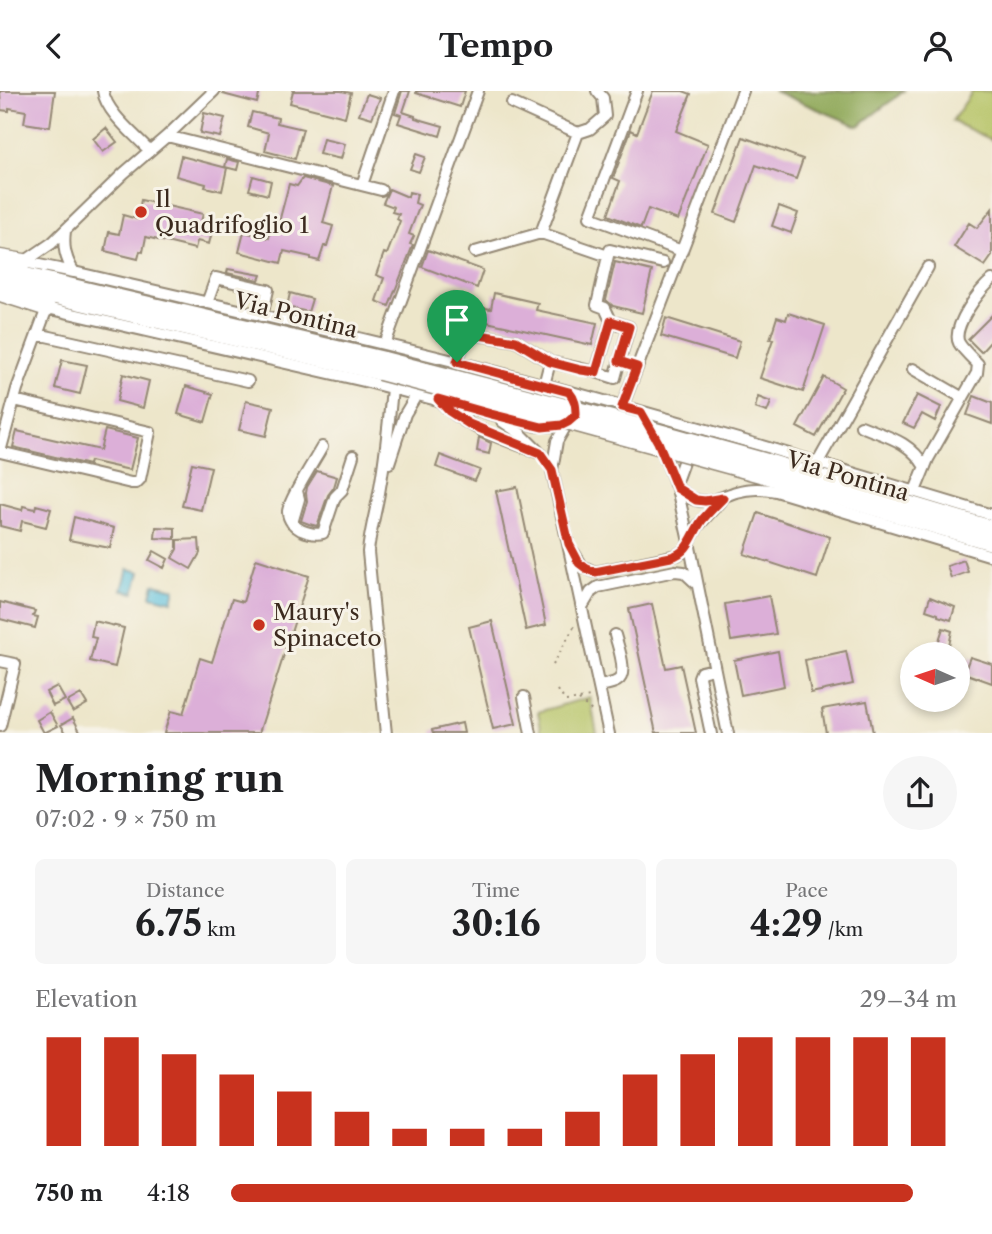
<!DOCTYPE html>
<html lang="en">
<head>
<meta charset="utf-8">
<style>
	body { margin:0; font-family:"Libre Caslon Text",serif; background:#f6f6f6; color:#202124; height:100vh; display:flex; flex-direction:column; font-size:26px; white-space:nowrap }
	* { box-sizing:border-box; margin:0 }
	p { font-size:23px; color:#757577 }
	.icon { flex:none; width:38px; height:38px; fill:none; stroke:currentColor; stroke-width:2; stroke-linecap:round; stroke-linejoin:round }
	.map { position:relative; height:642px; overflow:hidden }
	.drawer { display:flex; flex-direction:column; background:#fff; flex:1 }
	.drawer>* { flex:none }
	.needle { width:46px; rotate:273deg }
	.fabs { position:absolute; left:900px; top:551px; display:grid; gap:14px }
	.fabs a { display:grid; place-items:center; width:70px; height:70px; border-radius:50%; background:#fff; box-shadow:0 4px 10px #0003; font-size:35px }
	.pin { position:absolute; display:grid; place-items:center; width:60px; height:60px; color:#fff; margin:-72px -30px; border-radius:50% 50% 50% 0; rotate:-45deg; box-shadow:0 0 7px #0007 }
	.pin .icon { rotate:45deg }
	.round { display:grid; place-items:center; flex:none; width:74px; height:74px; border-radius:37px; background:#f6f6f6 }
	.headline { display:flex; align-items:center; justify-content:space-between; height:119px; padding:0 35px }
	h1 { font-size:38px; font-weight:700; line-height:52px }
	.metrics { display:grid; grid-template-columns:repeat(3,1fr); gap:10px; height:119px; padding:7px 35px }
	.metrics div { display:grid; align-content:center; border-radius:10px; background:#f6f6f6; text-align:center }
	.metrics b { font-size:35px; font-weight:700 }
	.metrics small { font-size:19px; font-weight:400 }
	.metrics p { font-size:19px }
	.chart { height:196px; padding:14px 35px }
	.chart p { display:flex; justify-content:space-between }
	.chart svg { width:100%; height:126px; margin-top:7px; stroke:#c8321e; stroke-width:6 }
	ul { padding:0 35px; list-style:none; font-size:23px }
	li { display:grid; grid-template-columns:112px 84px 1fr; align-items:center; height:52px }
	li i { height:18px; border-radius:9px; background:#c8321e }
	header { display:flex; justify-content:space-between; align-items:center; height:91px; padding:0 35px; background:#fff; font-size:32px; font-weight:700 }
	.map>svg:first-child { display:block }
	.green { fill:#b5c365; stroke:#787642; stroke-width:2 }
	.forest { fill:#90a95a; stroke:#666a3c; stroke-width:2 }
	.water { fill:#60c2de; stroke:#4e767e; stroke-width:2 }
	.building { fill:#dcafd8 }
	.lines { fill:none; stroke-linecap:round; stroke-linejoin:round }
	.minor-casing { stroke:#948874; stroke-width:14 }
	.highway-casing { stroke:#948874; stroke-width:19 }
	.path { stroke:#948874; stroke-width:2; stroke-dasharray:2 5; stroke-linecap:butt }
	.minor { stroke:#fff; stroke-width:10 }
	.highway { stroke:#fff; stroke-width:16 }
	.highway-bridge-casing { stroke:#948874; stroke-width:19; stroke-linecap:butt }
	.highway-bridge { stroke:#fff; stroke-width:16 }
	.route-casing { stroke:#fff; stroke-width:14 }
	.route { stroke:#c8321e; stroke-width:9 }
	.poi-dot { fill:#c8321e; stroke:#f7f3e8; stroke-width:2.5 }
	.labels { text-anchor:middle; stroke-width:6; stroke-linejoin:round; paint-order:stroke }
	.poi-label { font-size:23px; fill:#3b2a1e; stroke:#f7f3e8; text-anchor:start }
	.street-label { font-size:23px; fill:#3b2a1e; stroke:#f7f3e8 }
</style>
</head>
<body>
<header><svg class="icon" aria-label="back" viewBox="0 0 24 24"><path d="M15 5l-7 7 7 7"/></svg>Tempo<svg class="icon" aria-label="person" viewBox="0 0 24 24"><circle cx="12" cy="8" r="4"/><path d="M4 21q1-7 8-7t8 7"/></svg></header>
<div class="map">
<svg width="992" height="643" viewBox="0 0 992 643">
	<rect width="100%" height="100%" fill="#f7f3e8"/>
	<filter id="ink" filterUnits="userSpaceOnUse"><feTurbulence type="fractalNoise" baseFrequency=".0143" numOctaves="2"/><feDisplacementMap in="SourceGraphic" scale="14" xChannelSelector="R" yChannelSelector="G"/><feConvolveMatrix kernelMatrix="1 2 1 2 8 2 1 2 1" color-interpolation-filters="sRGB"/></filter>
	<filter id="wash" filterUnits="userSpaceOnUse"><feTurbulence type="fractalNoise" baseFrequency=".00686" numOctaves="4" result="noise"/><feDisplacementMap in="SourceGraphic" scale="28" xChannelSelector="R" yChannelSelector="G"/><feGaussianBlur stdDeviation="1.57" result="paint"/><feColorMatrix in="noise" values="0 0 0 0 0 0 0 0 0 0 0 0 0 0 0 0 0 1.4 0 .05"/><feComposite in="paint" operator="in"/></filter>
	<g filter="url(#wash)">
		<rect width="100%" height="100%" fill="#ede6ca"/>
		<path class="green" d="M973,0h19v49l-40,-19z
			M590,606l7,36h-55l-4,-21z"/>
		<path class="forest" d="M774,0h130l-46,35z"/>
		<path class="water" d="M128,478l12,3 -6,21 -12,-3z
			M154,493l21,5 -3,12 -21,-5z"/>
		<g id="blocks">
			<path class="building" d="M0,0h55l-5,36 -26,-4 2,-12 -17,-3v3l-8,-1z
				M224,0h36l-3,12 -34,-9z
				M293,0h48l10,2 -6,24 -55,-14z
				M402,0h8l-7,21 12,4v2l28,8 -3,10 -42,-13 3,-8 -6,-2z
				M416,0h49l-5,16 -44,-14z
				M653,0h30l8,3 -15,37 32,13 -30,76 -30,-11 -7,19 -33,-13 12,-34 -7,-3 18,-48 6,3z
				M367,3l13,4 -8,20 -13,-4z
				M252,21l26,6 -1,5 26,6 -8,30 -30,-8 4,-18 -21,-6z
				M204,22l21,5 -5,19 -20,-4z
				M106,37l11,14 -14,10 -10,-13z
				M743,46l60,22 -7,20 -40,-14 -20,57 -21,-8z
				M323,48l22,5 -4,15 -22,-5z
				M416,63l9,3 -6,15 -9,-3z
				M181,65l46,12 -5,23 -17,-4 1,-3 -30,-8z
				M227,68l12,3 -2,8 -12,-3z
				M253,85l18,5 -3,14 -19,-5z
				M303,87l30,8 -10,37 10,3 -6,20h-3l-5,15 -8,-2v-2l-27,-6 -3,12 -42,-11 5,-20 25,6 4,-18 6,2 10,-38 8,2z
				M389,98l19,8 1,-5 8,2 -2,9 5,2 -11,29 5,2 -4,8 3,1 -24,61 -13,-5 8,-23 -8,-3 8,-22 3,1 13,-33 -3,-2 2,-5 -7,-2 2,-5 -11,-4z
				M141,109l62,14 -4,15 13,3 -3,12 -12,-3 -2,8 -49,-12 -3,15 -3,-1 -2,8 -33,-8 4,-19 10,2 4,-19 14,4z
				M779,115l19,7 -7,20 -19,-7z
				M992,118v47l-7,10 -31,-19 15,-24 8,5z
				M428,159l55,20 -6,18 -55,-21z
				M615,171l37,9 -10,42 -29,-7 -7,-6z
				M228,178l33,6 -2,5 -32,-7z
				M290,202l22,6 -4,13 -21,-5z
				M494,202l44,10 -2,7 61,13 -5,22 -110,-24 3,-13 6,1z
				M788,222l37,12 -22,67 -43,-14 13,-39h-3l7,-22 9,3z
				M992,224v25l-11,12 -13,-13z
				M666,227l74,23 -5,17 -74,-22z
				M62,269l25,5 -7,29 -25,-6z
				M123,283l26,7 -6,27 -26,-7z
				M824,286l19,11 -27,49 -19,-10z
				M186,295l27,8 -8,28 -27,-8z
				M917,304l24,12 -6,14 -13,-7 -8,14 -11,-5z
				M974,305l18,7v21l-25,-9z
				M758,306l13,5 -4,10 -12,-4z
				M246,310l27,6 -7,29 -27,-6z
				M105,339l33,8 -8,32 -40,-9 -1,4 -76,-18 4,-16 83,19z
				M479,346l12,6 -2,11 -12,-3z
				M440,364l40,15 -5,11 -39,-14z
				M192,372l19,4 -10,43 -19,-4z
				M317,380l20,6 -3,10 -6,8 -11,31 -8,-2 -8,-3 6,-20 -1,-8 1,-6z
				M517,396l29,138 -20,5 -30,-139z
				M0,413l22,6 1,-4 12,3 1,-4 15,4 -5,18 -24,-6 -2,10 -20,-5z
				M758,422l72,24 -13,41 -73,-24z
				M74,426l40,11 -4,20 -41,-8z
				M156,436l19,1v11l-20,-1z
				M199,448l1,14 -9,16 -19,-11 5,-9v-9z
				M154,460l14,8 -4,9 -15,-8z
				M256,468l53,17 -50,157h-95l7,-22 12,3 17,-56 12,4 20,-63 11,3z
				M964,469l4,12 -17,6 -4,-12z
				M769,505l7,38 -45,7 -6,-37z
				M930,506l25,10 -4,13 -13,-4v-2l-12,-4z
				M0,511l35,9 -2,5 5,1 -3,11 -35,-9z
				M652,513l14,64 15,-3 15,68h-40l-27,-124z
				M94,530l30,7 -9,39 -25,-6 6,-23 -5,-1z
				M492,530l24,103 -23,5 -24,-102z
				M943,537l9,3 -4,19 -11,-3z
				M778,560l6,35 -43,9 -7,-35z
				M846,560l7,33 -42,9 -6,-33z
				M970,566l22,7v19l-28,-10z
				M57,595l8,14 -12,6 -7,-14z
				M81,603l6,10 -14,8 -6,-10z
				M867,610l6,32h-47l-4,-24z
				M50,621l8,14 -14,7 -7,-13z
				M73,627l8,15h-15l-5,-8z
				M462,632l2,10h-31l-1,-3z"/>
		</g>
	</g>
	<g filter="url(#ink)">
		<use href="#blocks" fill-opacity="0" stroke="#948874" stroke-width="2"/>
		<g class="lines">
			<g class="minor-casing">
				<path id="minor" d="M103,0c3,21 31,43 46,59
					M637,0l-47,126 92,34
					M512,12l66,30 -37,100
					M578,42l12,-4 15,-13 -2,-18 -6,-7
					M167,45l214,54
					M362,94l32,-94
					M65,140c-2,16 0,27 9,41
					M475,161l66,-19 67,23 -11,49 8,3 6,13 -15,51 -46,-10
					M608,165l2,-6 53,13
					M24,171l50,10c137,32 274,62 411,97 170,44 339,95 507,146
					M24,171l28,-19 72,-70 43,-37 47,-45
					M452,208l5,20 10,14
					M207,212l9,-25 52,12 -6,26
					M37,243l211,47
					M385,253l93,-253
					M457,271l10,-29 49,8 34,21 -6,23
					M913,278l50,29
					M596,281l19,6 14,-51 -18,-6
					M438,308c26,30 67,40 102,54
					M622,316l121,-316
					M502,330l19,13 17,17
					M567,333l-10,17 -5,29 57,264
					M861,335c27,11 49,15 64,41
					M660,353l17,44 12,54 39,192
					M322,356c-6,11 -35,56 -34,65 0,8 7,15 13,18 7,3 15,5 22,3l12,-36 7,-7 11,-34
					M0,361l17,-63 30,-81 317,73 173,45h19l11,-3
					M0,361l131,31h5l4,-4 10,-47 -136,-32
					M818,371l110,-195
					M389,372l16,-49 12,-20
					M675,393l8,-22 6,-11
					M677,397c6,4 12,10 19,12 14,4 27,-4 40,-8 13,-4 26,-4 40,-1l216,65
					M915,400l13,-32 49,-86 1,-9c-6,-6 -15,-14 -19,-21 -8,-15 21,-54 33,-63
					M292,432l7,-24 -2,-8
					M574,462l8,13 13,6 82,-17 8,-5 13,-24 25,-28
					M582,516l9,-15 7,-5 77,-16 9,1 13,12
					M0,570l15,3 -15,62
					M599,595c5,-1 13,-2 18,-5 12,-7 1,-34 -2,-46
					M524,606l7,37
					M386,643l-18,-182c2,-22 9,-44 12,-65 6,-33 9,-66 12,-99
					M711,643l-12,-57 2,-5 13,-3"/>
			</g>
			<g class="highway-casing">
				<path id="highway" d="M0,167l24,4
					M0,179l384,90
					M0,192l380,89
					M0,202l47,15
					M767,371l225,67
					M764,384l228,67"/>
			</g>
			<path class="path" d="M553,574l22,-40
				M558,599l7,11 9,-1 16,-3
				M579,609l14,12"/>
			<use href="#minor" class="minor"/>
			<use href="#highway" class="highway"/>
			<g class="highway-bridge-casing">
				<path id="highway-bridge" d="M384,269l228,59 155,43
					M380,281l183,48 201,55"/>
			</g>
			<use href="#highway-bridge" class="highway-bridge"/>
		</g>
	</g>
	<g class="lines" filter="url(#ink)">
		<g class="route-casing">
			<path id="route" d="M611,230l18,6 -10,34 18,6 -15,40 19,5 17,30 19,46 19,12 9,1 18,-3c-7,7 -14,14 -20,21 -11,14 -13,33 -32,38l-76,15 -8,-3 -8,-6 -10,-19 -17,-74 -12,-17 -71,-29 -20,-13 -11,-12 53,15 51,13 20,-2 6,-3 8,-7c0,-10 -1,-16 -7,-23l-112,-30 10,-29 49,8 34,21 31,8 15,2z"/>
		</g>
		<use href="#route" class="route"/>
	</g>
	<g class="poi-dot">
		<circle cx="141" cy="121" r="7"/>
		<circle cx="259" cy="534" r="7"/>
	</g>
	<g class="labels">
		<g class="poi-label">
			<text x="155" y="116">Il<tspan x="155" dy="26">Quadrifoglio 1</tspan></text>
			<text x="273" y="529">Maury's<tspan x="273" dy="26">Spinaceto</tspan></text>
		</g>
		<g class="street-label">
			<text transform="translate(296 224) rotate(14)" y="8">Via Pontina</text>
			<text transform="translate(848 385) rotate(16)" y="8">Via Pontina</text>
		</g>
	</g>
</svg>
<div class="fabs">
<a><svg class="needle" viewBox="-14 -14 28 28"><path d="M0-13l5 13h-10z" fill="#e53935"/><path d="M0 13l5-13h-10z" fill="#757577"/></svg></a>
</div>
<div class="pin" style="left:457px;top:271px;background:#1e9e55"><svg class="icon" aria-label="arrive" viewBox="0 0 24 24"><path d="M6 21V4h12l-3 4 3 4H6"/></svg></div>
</div>
<section class="drawer">
<div class="headline"><div><h1>Morning run</h1><p>07:02 · 9 × 750 m</p></div><a class="round"><svg class="icon" aria-label="share" viewBox="0 0 24 24"><path d="M12 15V3M7 8l5-5 5 5M5 13v7h14v-7"/></svg></a></div>
<div class="metrics">
<div><p>Distance</p><b>6.75<small> km</small></b></div>
<div><p>Time</p><b>30:16</b></div>
<div><p>Pace</p><b>4:29<small> /km</small></b></div>
</div>
<div class="chart"><p><span>Elevation</span>29–34 m</p>
<svg viewBox="0 0 160 44" preserveAspectRatio="none"><path d="M5 44V6M15 44V6M25 44V12M35 44V19M45 44V25M55 44V32M65 44V38M75 44V38M85 44V38M95 44V32M105 44V19M115 44V12M125 44V6M135 44V6M145 44V6M155 44V6"/></svg>
</div>
<ul>
<li><b>750 m</b>4:18<i style="width:94%"></i></li>
</ul>
</section>
</body>
</html>
